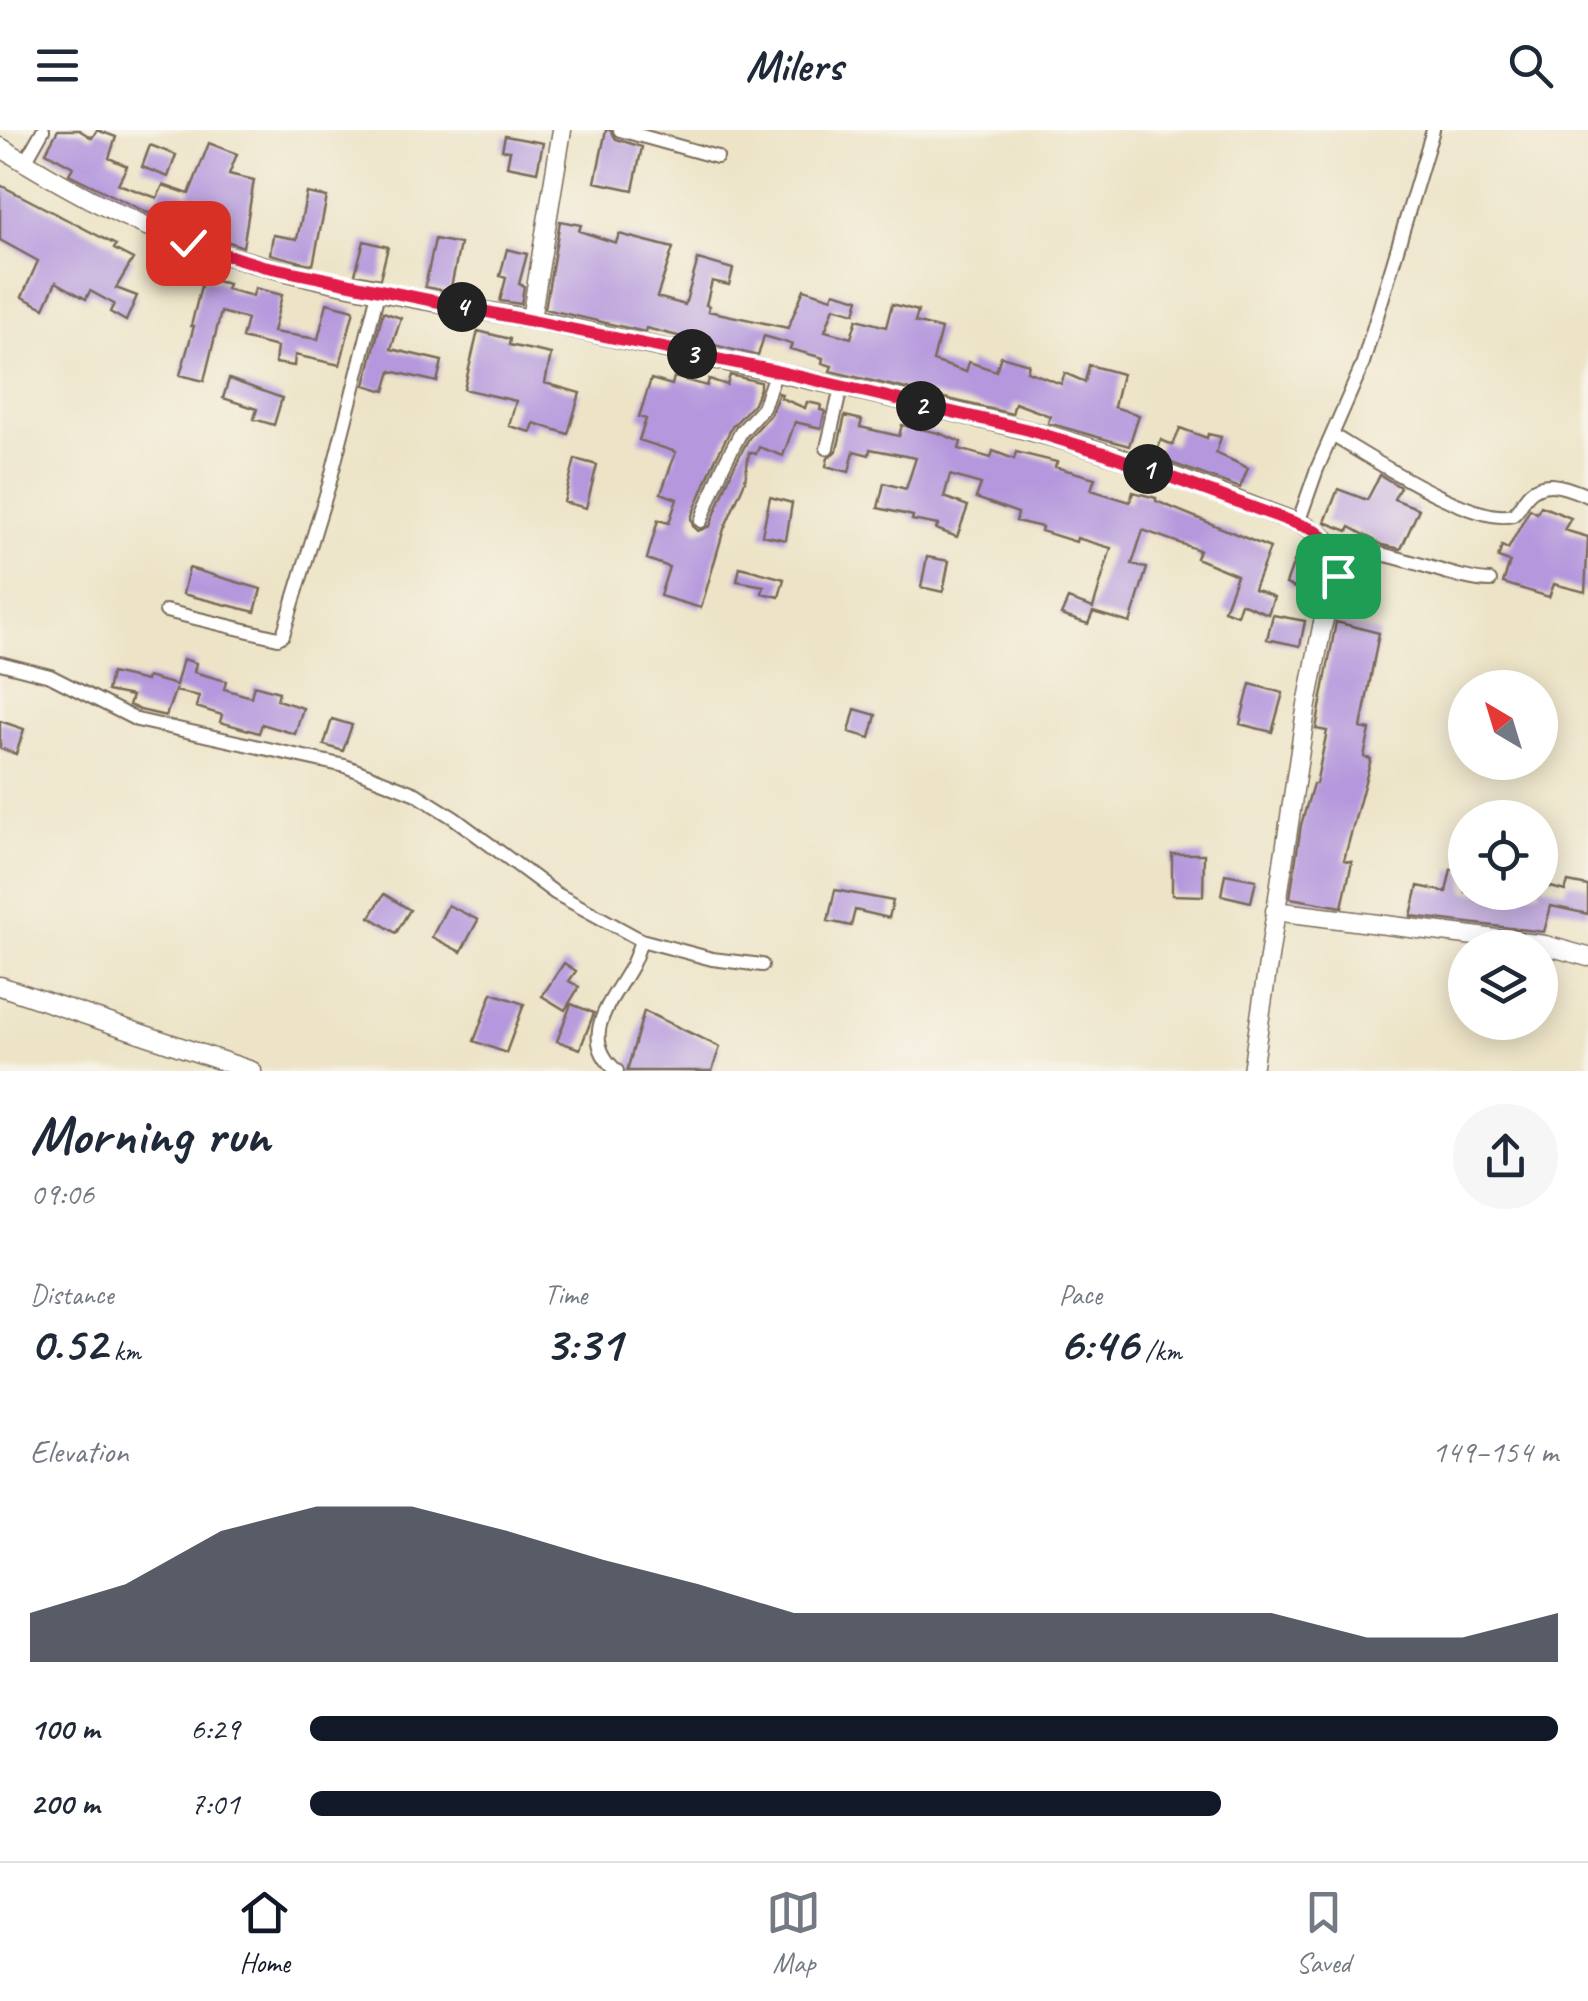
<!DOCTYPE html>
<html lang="en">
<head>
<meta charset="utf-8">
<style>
	body { margin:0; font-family:Caveat,sans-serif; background:#f6f6f7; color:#1f2937; height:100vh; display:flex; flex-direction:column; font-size:38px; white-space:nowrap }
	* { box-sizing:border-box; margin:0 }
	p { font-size:32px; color:#747a83 }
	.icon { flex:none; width:55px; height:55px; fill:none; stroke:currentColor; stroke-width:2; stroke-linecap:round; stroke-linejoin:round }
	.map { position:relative; height:941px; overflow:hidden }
	.details { display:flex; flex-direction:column; background:#fff; flex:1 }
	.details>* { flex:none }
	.needle { width:65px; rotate:322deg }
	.controls { position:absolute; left:1448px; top:540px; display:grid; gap:20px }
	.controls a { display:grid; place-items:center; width:110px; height:110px; border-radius:50%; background:#fff; box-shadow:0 5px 25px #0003; font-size:50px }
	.pin { position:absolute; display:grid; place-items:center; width:85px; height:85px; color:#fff; margin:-42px; border-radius:20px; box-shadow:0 5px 15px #0006 }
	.km { position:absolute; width:50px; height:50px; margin:-25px; border-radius:50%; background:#222; color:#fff; font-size:28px; line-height:50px; text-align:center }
	.round { display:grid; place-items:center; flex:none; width:105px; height:105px; border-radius:52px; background:#f6f6f7 }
	.headline { display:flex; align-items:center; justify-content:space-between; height:170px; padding:0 30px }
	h1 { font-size:55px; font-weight:700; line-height:75px }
	.stats { display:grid; grid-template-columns:repeat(3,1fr); gap:15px; height:170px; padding:10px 30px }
	.stats div { display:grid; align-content:center }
	.stats b { font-size:50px; font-weight:700 }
	.stats small { font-size:28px; font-weight:400 }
	.stats p { font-size:28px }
	.chart { height:280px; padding:20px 30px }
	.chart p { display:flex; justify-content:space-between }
	.chart svg { width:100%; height:180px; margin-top:10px; fill:#111827; opacity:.7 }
	ul { padding:0 30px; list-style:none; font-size:32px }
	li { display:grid; grid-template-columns:160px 120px 1fr; align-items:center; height:75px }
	li i { height:25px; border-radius:12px; background:#111827 }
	header { display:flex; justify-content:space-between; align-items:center; height:130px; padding:0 30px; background:#fff; font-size:45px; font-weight:700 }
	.tab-bar { display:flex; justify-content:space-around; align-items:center; height:140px; border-top:2px solid #e0e1e3; background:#fff; font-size:28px; color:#747a83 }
	.tab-bar a { display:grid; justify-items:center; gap:5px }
	.tab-bar .active { color:#111827 }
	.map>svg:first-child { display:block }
	.building { fill:#b497dd }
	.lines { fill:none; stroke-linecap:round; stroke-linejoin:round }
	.street-casing { stroke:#796b59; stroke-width:16 }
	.secondary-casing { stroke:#796b59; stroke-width:21 }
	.street { stroke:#fff; stroke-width:12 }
	.secondary { stroke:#fff; stroke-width:18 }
	.route-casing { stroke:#fff; stroke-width:20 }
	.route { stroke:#e11d48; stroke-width:12 }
</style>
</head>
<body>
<header><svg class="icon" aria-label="menu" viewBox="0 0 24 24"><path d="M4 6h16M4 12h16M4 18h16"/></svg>Milers<svg class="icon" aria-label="search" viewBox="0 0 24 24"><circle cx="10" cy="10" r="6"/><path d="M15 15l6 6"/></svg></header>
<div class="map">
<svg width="1588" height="941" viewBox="0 0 1588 941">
	<rect width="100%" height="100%" fill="#f7f3e8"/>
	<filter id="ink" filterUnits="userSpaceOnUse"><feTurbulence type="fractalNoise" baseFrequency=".01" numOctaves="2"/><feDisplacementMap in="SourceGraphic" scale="20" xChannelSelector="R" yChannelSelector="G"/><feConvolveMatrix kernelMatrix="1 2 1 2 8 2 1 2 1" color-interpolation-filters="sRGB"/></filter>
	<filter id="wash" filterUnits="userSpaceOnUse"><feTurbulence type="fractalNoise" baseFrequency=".0048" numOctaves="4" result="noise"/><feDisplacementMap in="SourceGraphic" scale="40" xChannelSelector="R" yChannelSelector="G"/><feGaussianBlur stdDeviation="2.25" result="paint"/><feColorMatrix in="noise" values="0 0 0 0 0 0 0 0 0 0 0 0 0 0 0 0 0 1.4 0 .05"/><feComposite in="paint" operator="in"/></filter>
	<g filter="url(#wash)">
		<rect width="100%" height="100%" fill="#ede4c7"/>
		<g id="blocks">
			<path class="building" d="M58,0h21l13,8 5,-8 19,7 -7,21 18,8 -9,18 39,14 6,-13 26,9 20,-51 28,11 -8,20 25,6 -11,67 -97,-35 -77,-38 4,-7 -27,-15z
				M606,0h4l6,9 26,8 -9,43 -38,-8z
				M505,6l38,7 -6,29 -30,-6 3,-15 -8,-1z
				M150,15l26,10 -8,22 -26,-10z
				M0,55l116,60 -2,4 19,10 -17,29 21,8 -11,25 -16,-9 4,-8 -24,-13 -4,8 -30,-17 -12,26 -22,-11 16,-36 -38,-21z
				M307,63l20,4 -14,68 -43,-11 3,-19 24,4z
				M560,91l21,4 -2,6 37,12 3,-9 54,14 -16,49 28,8 13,-46 35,10 -4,16 -17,-4 -6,24 3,1 -1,5 80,17 16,-39 28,9 2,-6 25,7 -4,14 -21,-6 -9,24 26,7 6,-19 29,8 6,-23 26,7 -3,11 26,7 -8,32 33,11 3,-10 27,9 5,-15 28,8 -2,7 34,13 4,-11 20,9 4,-17 33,9 -8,33 25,8 -10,31 -81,-23 2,-7 -35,-13 -3,11 -182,-43 2,-5 -10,-3 1,-5 -33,-9 2,-5 -28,-8 -6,20 -112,-28 -1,4 -100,-23z
				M435,109l25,5 -10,48 -25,-5z
				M364,111l24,6 -8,32 -25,-5z
				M507,119l20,5 -8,30 5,2 -3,18 -21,-3 6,-23 -6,-2z
				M203,148l25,6 -2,5 27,7 2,-8 27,7 -9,37 45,7 9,-36 27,7 -14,55 -45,-10 -1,11 -19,-3 2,-16 -35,-9 5,-19 -26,-7 -17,69 -24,-6 14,-49h-3z
				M383,182l18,6 -10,31 51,12 -5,21 -46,-11 -6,20 -20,-6z
				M478,201l32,8 -1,6 42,9 -6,29 35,10 -12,41 -34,-11 -3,9 -22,-6 7,-25 -52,-12z
				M730,245l30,7v6l-6,15 -22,24 -18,35 -23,56 2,8 5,5 12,-5 22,-56 17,-32 22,-24 8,-21 3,1 -1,4 24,10 2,-6 14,3 -1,5 5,1 -4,17 -26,-6 -12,34 -24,-9 -3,7 -7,-2 -4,29 -21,48 -23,79 -41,-12 9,-29 -22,-8 11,-39 11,3 8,-24 -16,-6 15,-41 -37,-12 7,-21 -7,-2 12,-38 21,6 2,-8 33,9 2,-7 18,6z
				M229,249l53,19 -8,27 -20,-6 3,-10 -34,-11z
				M845,286l17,4 -2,7 39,9 3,-11 37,8 22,9 -2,7 32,9 2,-7 21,8 2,-7 41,10 -2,5 40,11 -4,12 39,12 3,-10 23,6v3l114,47 -16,41 20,8 -6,17 -27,-11 -4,12 -13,-5 13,-35 -41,-17 3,-8 -56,-20 -11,34 15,4 -17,55 -37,-11 -5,12 -27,-9 7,-16 25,9 18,-60 -34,-10 -1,4 -35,-11 1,-4 -26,-6 2,-8 -42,-15 5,-14 -31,-9 -6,22 24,9 -11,31 -21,-8 2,-4 -26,-5 1,-4 -35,-8 6,-25 22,6 10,-31 -46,-9 -1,6 -15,-4 -5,21 -23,-6 2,-8 9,-8z
				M1180,298l27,10 1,-4 13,3 -5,16 32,15 -8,20 -85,-31 6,-17 12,5z
				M575,329l22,6 -11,43 -22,-6z
				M1380,345l20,12 -6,12 25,10 -18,40 -18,-4 -33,-18 -2,4 -23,-9 13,-33 29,11z
				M770,367l22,6 -6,37 -24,-5z
				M1541,376l30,12 -7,12 24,7 -3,55 -31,-8 -5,13 -46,-14 7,-21 -12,-4 4,-12 6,3 22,-40 7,4z
				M927,427l22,4 -6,31 -22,-5z
				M1295,429l24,11 -9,25 -24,-11z
				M740,437l44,12 -5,18 -17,-4 2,-7 -27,-5z
				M189,438l72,21 -6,23 -72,-18z
				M1273,485l32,6 -5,25 -33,-7z
				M1336,492l43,11 -18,95 9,2 -6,27 7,2 -27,101 8,2 -10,45 -52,-9 11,-73 12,-41h3l11,-53 -11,-2z
				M183,529l13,4 -2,9 32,9 -2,8 27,8 3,-12 25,7 -2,8 26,8 -8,26 -33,-10 -3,9 -39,-11 2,-7 -26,-8 3,-11 -24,-5 1,-3 -10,28 -26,-6 -11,-5 3,-9 -25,-5 4,-18 35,8 1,-4 29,8z
				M1250,554l33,9 -11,39 -32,-8z
				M855,579l21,6 -6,23 -21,-6z
				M332,589l20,6 -9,26 -19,-6z
				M0,591l24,8 -8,25 -16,-6z
				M1172,724h32l-1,42 -31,-1z
				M1451,739l14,2v21h75v-8l25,7 3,-9 20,4v28l-37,-8 -7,26 -133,-16 7,-30 28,6z
				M1225,744l31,6 -5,22 -30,-7z
				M835,760l58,11 -4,17 -34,-8 -4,16 -23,-5z
				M384,764l26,16 -14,23 -26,-16z
				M448,775l30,15 -17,32 -29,-15z
				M564,833l12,8 -7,10 10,6 -14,23 -23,-14z
				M492,863l32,11 -18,49 -32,-12z
				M571,874l23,9 -14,36 -23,-8z
				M644,881l76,36 -8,24h-85z"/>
		</g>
	</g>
	<g filter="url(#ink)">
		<use href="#blocks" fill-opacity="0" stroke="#796b59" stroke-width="2.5"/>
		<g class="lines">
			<g class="street-casing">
				<path id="street" d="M620,0l97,27
					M25,32l18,-32
					M1332,305c37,22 142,91 181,80 7,-6 9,-13 14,-19 17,-20 41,-8 61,0
					M827,318l14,-60
					M701,391l22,-55 18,-34 22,-24 13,-37
					M1298,393l19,-54 45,-103 71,-236
					M1341,425c36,-14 107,25 149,26
					M166,481l112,27 5,-3 46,-150 50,-196
					M0,533l50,13 87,44 208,46 71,28 38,24 101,75 86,47 71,19 50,6
					M617,941c-39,-33 -7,-68 12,-101 6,-9 9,-20 12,-30"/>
			</g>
			<g class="secondary-casing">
				<path id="secondary" d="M0,17c60,37 123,73 190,96 106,38 229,56 341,76l31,-189
					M531,189c165,38 331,69 495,111 93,23 182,60 272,93 19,8 30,16 43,32l-19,72 -16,83 -54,361
					M1275,781l270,34 43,12
					M0,856l252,85"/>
			</g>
			<use href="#street" class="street"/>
			<use href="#secondary" class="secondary"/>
		</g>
	</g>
	<g class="lines" filter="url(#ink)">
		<g class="route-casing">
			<path id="route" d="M188,113l75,23 513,105 253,59 78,24 210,77 24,24 -3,21"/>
		</g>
		<use href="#route" class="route"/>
	</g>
</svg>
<div class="controls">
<a><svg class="needle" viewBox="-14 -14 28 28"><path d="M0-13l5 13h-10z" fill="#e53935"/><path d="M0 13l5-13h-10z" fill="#747a83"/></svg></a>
<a><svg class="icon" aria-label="locate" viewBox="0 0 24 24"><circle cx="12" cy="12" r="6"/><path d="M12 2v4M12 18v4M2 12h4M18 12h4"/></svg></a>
<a><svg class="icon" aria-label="layers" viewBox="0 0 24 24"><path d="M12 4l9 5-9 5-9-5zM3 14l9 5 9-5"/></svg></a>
</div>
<div class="pin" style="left:1338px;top:446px;background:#1e9e55"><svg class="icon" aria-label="arrive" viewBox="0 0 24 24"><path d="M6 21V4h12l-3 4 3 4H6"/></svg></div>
<div class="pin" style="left:188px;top:113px;background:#d93025"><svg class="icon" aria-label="check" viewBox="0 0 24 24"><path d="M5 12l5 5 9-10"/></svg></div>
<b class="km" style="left:1148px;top:339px">1</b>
<b class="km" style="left:921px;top:276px">2</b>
<b class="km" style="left:692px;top:224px">3</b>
<b class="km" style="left:462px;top:177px">4</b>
</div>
<section class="details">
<div class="headline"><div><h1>Morning run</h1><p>09:06</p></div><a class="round"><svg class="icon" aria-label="share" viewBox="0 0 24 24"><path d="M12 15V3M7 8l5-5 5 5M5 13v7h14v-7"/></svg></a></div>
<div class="stats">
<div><p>Distance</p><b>0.52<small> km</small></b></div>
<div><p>Time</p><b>3:31</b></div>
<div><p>Pace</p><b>6:46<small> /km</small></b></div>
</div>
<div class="chart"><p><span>Elevation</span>149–154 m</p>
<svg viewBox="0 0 160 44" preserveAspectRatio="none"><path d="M0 44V32L10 25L20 12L30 6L40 6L50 12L60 19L70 25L80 32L90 32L100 32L110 32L120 32L130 32L140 38L150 38L160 32V44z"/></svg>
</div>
<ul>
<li><b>100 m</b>6:29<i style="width:100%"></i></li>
<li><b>200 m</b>7:01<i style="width:73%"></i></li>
</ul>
</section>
<nav class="tab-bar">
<a class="active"><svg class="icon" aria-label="home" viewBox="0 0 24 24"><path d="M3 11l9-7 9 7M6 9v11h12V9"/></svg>Home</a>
<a><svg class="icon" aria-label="map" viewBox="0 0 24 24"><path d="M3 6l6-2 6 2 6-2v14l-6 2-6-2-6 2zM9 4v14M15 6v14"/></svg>Map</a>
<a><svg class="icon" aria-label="saved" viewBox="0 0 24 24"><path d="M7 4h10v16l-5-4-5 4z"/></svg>Saved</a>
</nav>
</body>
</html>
